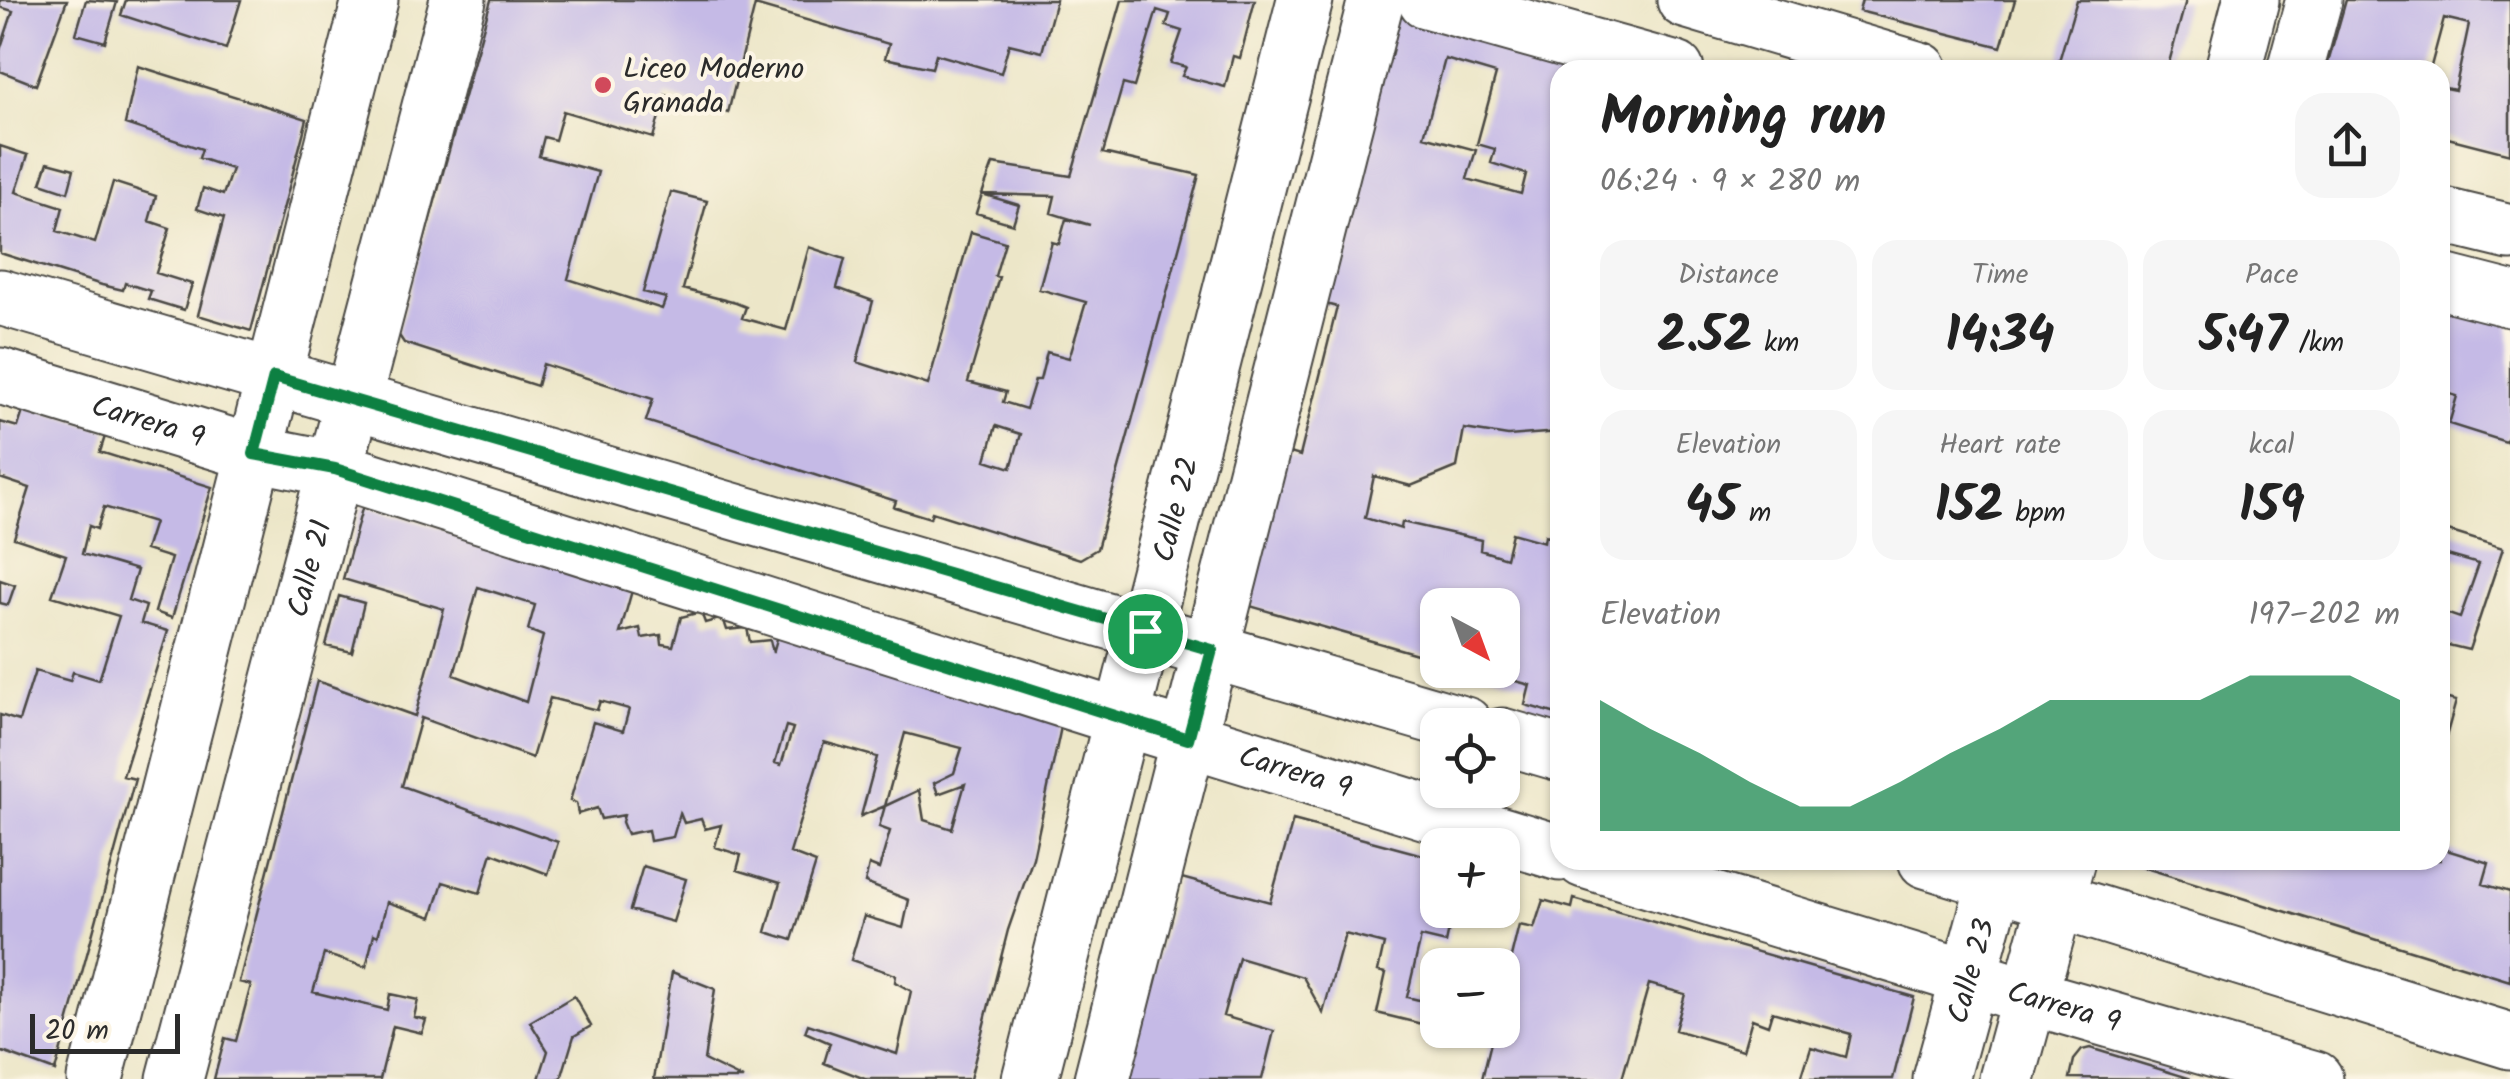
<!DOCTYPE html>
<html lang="en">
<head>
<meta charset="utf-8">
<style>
	body { margin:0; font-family:Kalam,sans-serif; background:#f6f6f6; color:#222; height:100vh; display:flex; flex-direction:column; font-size:38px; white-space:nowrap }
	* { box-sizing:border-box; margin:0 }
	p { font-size:32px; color:#767676 }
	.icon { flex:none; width:55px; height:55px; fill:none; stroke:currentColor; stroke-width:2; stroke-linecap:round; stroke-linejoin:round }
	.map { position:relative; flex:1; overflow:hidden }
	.drawer { position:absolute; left:1550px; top:60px; width:900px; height:810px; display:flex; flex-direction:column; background:#fff; border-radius:30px; box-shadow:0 2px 8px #0004 }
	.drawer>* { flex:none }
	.needle { width:65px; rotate:139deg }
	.controls { position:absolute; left:1420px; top:588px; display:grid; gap:20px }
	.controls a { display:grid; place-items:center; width:100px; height:100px; border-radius:20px; background:#fff; box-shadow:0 2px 8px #0004; font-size:50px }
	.scale { position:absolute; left:30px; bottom:25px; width:150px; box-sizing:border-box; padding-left:10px; border:5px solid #2b2b2b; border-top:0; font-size:28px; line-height:35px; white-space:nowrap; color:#2b2b2b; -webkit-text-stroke:8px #fcf5e5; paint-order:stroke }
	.pin { position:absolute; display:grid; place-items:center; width:85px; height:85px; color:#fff; margin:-42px; border:5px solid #fff; border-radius:50%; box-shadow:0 2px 10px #0007 }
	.round { display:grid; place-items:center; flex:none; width:105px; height:105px; border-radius:30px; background:#f6f6f6 }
	.head { display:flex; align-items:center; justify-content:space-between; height:170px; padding:0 50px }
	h1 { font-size:55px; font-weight:800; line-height:75px }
	.metrics { display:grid; grid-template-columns:repeat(3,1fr); gap:15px; height:170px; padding:10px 50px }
	.metrics div { display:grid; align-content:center; border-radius:25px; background:#f6f6f6; text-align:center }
	.metrics b { font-size:50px; font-weight:800 }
	.metrics small { font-size:28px; font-weight:400 }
	.metrics p { font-size:28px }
	.chart { height:280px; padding:20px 50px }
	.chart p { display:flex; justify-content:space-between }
	.chart svg { width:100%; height:180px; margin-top:10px; fill:#0b8043; opacity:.7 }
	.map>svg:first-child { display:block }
	.building { fill:#c5bae6; fill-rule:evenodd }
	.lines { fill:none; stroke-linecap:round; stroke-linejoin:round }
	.minor-casing { stroke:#484743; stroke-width:59 }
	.minor { stroke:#fff; stroke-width:55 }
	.route-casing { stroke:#fff; stroke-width:20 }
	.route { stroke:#0b8043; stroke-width:12 }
	.poi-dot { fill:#d1495b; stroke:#fcf5e5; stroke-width:4 }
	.labels { text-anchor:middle; stroke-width:8; stroke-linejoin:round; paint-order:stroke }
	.poi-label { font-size:30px; fill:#2b2b2b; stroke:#fcf5e5; text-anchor:start }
	.street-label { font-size:30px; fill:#2b2b2b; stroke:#fcf5e5 }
</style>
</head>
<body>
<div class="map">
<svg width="2510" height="1079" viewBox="0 0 2510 1079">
	<rect width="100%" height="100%" fill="#fcf5e5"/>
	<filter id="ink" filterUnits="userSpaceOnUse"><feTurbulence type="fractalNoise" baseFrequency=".01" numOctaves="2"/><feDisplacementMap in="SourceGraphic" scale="20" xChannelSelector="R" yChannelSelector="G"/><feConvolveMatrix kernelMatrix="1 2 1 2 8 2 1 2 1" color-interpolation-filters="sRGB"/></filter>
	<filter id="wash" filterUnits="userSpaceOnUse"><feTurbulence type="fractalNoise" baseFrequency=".0048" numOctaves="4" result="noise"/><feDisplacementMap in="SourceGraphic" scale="40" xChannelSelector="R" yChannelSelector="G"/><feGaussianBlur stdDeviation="2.25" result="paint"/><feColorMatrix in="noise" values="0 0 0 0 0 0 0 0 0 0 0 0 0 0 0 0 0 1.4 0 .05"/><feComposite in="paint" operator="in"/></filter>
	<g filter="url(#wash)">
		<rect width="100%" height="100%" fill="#ece6c8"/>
		<g id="blocks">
			<path class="building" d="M0,0h67l-31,85 -36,-14v-21l13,-39 -13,-4z
				M86,0l31,2 -12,40 -29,-8z
				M126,0h115l-15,49 -105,-34z
				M491,0h565l-14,52 -33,-8 -8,29 -65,-19 -4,14 -47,-10 4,-14 -134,-39 -27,108 -63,-18 -12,43 -90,-27 -8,29 -11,-3 -5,19 59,16 -30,107 94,30 4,-11 -23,-6 28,-100 36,9 -24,88 53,14 10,4 -4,11 44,12 23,-83 36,12 -8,29 36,13 -16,61 71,23 43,-153 34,10 -10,34 4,1 -31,105 38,10 -3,10 23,7 9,-29h5l7,-28 22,6 17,-56 -47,-13 13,-47 7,2 7,-25 24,6 -39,-12 4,-17 -73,-2 37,11 -6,19 -37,-11 6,-19 11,-30 78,12 51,-176h133l-15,58 -7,-2 -8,31 -43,-11 4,-9 -15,-4 11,-32 -16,-5 4,-12 -13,-4 -23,77 -11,-3 -20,69 96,22 -102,374 -17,10 -148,-47 -2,6 -36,-11 2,-6 -250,-80 7,-22 -110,-35 -6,22 -133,-43 -6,-9zM996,426l25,8 -10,34 -25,-8z
				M1862,0h153l-14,47 -142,-36z
				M2077,0h109l-19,70h-75l-33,-9z
				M2346,0h164v154l-70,-18v-49l15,3 14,-66 -25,-6 -14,52h-104z
				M1390,4l214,66h-44l-1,362 -51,4 -44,-7 -7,38 -46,19 -37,-10 -9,42 36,11 1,-7 79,18 -1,10 26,8 6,-25 32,9 1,-7 15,4v176l-35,-10 5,-20 -51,-14 23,-1v-65h-64v55l-195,-56 37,-154 20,6 37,-149 -19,-5zM1445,59l51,15 -19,70 18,5 -4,14 35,11 -5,20 -54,-15 9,-29 -52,-14z
				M138,66l169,53 -56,212 -53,-16 26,-97 -27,-9 6,-21 20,7 9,-26 -33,-11 3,-9 -77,-25z
				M0,146l28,9 -12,37 47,15 -6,24 38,12 18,-61 43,14 -7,25 21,7 -14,45 36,11 -8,26 -36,-11 3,-8 -26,-8 -2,7 -21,-5 -102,-32z
				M48,162l26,7 -6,23 -27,-9z
				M2440,296l70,19v117l-4,10 -57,-18 8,-28 -17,-5z
				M25,405l82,25 -7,22 112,35 -40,131 -17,-6 16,-54 -26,-8 9,-28 -50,-15 -7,22 -8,-3 -7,28 55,16 -9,30 18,6 -5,17 27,8 -45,145 12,3 -80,292 -55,-20v-336l19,6 16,-50 35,10 3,-9 26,8 20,-64 -67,-20 14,-41 -52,-17 16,-50 -30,-10v-56l18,5z
				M363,505l270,82 -13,46 20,-5 2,10 19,-3 1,9 11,2 8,-29 20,-5 4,11 18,-5 4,12 20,-2 3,14 20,-2 3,13 6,-21 285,81 -31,145 -25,72 -38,149h-105l-41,-16 6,-20 -25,-11 3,-8 89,30 14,-63 -16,-9 1,-7 -45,-15 13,-44 39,12 6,-28 -44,-17 4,-18 10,4 11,-38 -11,-4 6,-21 34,-16 5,30 28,9 13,-45 -27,10 -4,-11 20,-10 8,-25 -57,-15 -20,73 -24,10 16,-59 -53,-15 -34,111 26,10 -24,77 -26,-8 14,-49 -43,-13 4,-15 -26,-8 6,-22 -16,4 -4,-10 -17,4 -4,-10 -7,24 -23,4 -2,-11 -21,4 -5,-12 2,-7 -23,4 -4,-11 -19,6 -2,-11 -6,-2 23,-79 30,9 6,-22 -29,-8 -3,9 -47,-12 -18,60 -111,-40 -19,68 156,56 -10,32 -56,-21 -12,40 -37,-11 -11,35 -45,-15 -9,34 -4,-2 -8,33 -42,-13 -11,38 74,18 3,-16 28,6 -4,17 12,3 -4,13 -29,-7 -13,53h-166l11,-41 11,3 15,-56 -12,-3 78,-301 98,35 29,-107 -101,-30zM478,587l57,18 -7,25 15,6 -17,66 -72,-27zM786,726l7,2 -12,37 -6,-2z
				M2448,531l55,17 -34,102 -29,-7v-32l20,7 19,-54 -39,-11z
				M0,580l15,5 -7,20 -8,-2z
				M339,596l25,7 -12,49 -26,-6z
				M2440,697l16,4 -15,54h-1z
				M1293,820l145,39v51h15l-7,33 -25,-6 -14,60 24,6 -5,22 -49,-12 9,-40 -8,-2 6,-27 -39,-10 -22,79 -20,-36 -64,-19 -16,58 51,15 -12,48h-136l52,-202 92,25z
				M2440,848l49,15 -6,21 27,8v89l-387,-120 317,-1z
				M643,866l43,13 -13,43 -43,-12z
				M1574,899l340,98 -21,82h-92l10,-32 35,10 5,-23 -79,-22 -4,13 -16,-6 -9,31 -68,-20 10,-36 -36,-10 -27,95h-140l12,-49h8v-36l17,-69 15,3 9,-28 29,8z
				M672,972l43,17 -11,71 39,19h-89z
				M574,996l17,30 -17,10 -13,43h-22l9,-28 -18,-29z
				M2090,1048l99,30 -1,1 -118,-1 4,-18 8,-10z"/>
		</g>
	</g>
	<g filter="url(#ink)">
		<use href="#blocks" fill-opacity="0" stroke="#484743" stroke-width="2.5"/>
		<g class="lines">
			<g class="minor-casing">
				<g id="minor">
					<path d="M1426,0l250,70"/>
					<path d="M1685,0l235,70"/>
					<path d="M2233,70l18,-70"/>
					<path d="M2295,70l19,-70"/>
					<path d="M2440,215l70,17"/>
					<path d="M2440,281l70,18"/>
					<path d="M0,297l1465,428"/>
					<path id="s1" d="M0,376l254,77 81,16 787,249 438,135"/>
					<path d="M1502,736l58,17"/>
					<path id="s2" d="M1584,860l444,136 287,83"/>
					<path d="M1926,860l584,181"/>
					<path d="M95,1079l275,-1079"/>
					<path id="s3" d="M175,1079l283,-1079"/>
					<path id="s4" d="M1030,1079l275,-1079"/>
					<path d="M1102,1079l274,-1079"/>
					<path id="s5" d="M1941,1079l60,-219"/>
					<path d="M2007,1079l60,-219"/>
				</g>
			</g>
			<use href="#minor" class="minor"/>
		</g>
	</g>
	<g class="lines" filter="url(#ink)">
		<g class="route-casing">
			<path id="route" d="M274,377l938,273 -24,89 -853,-270 -81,-15z"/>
		</g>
		<use href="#route" class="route"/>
	</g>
	<circle class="poi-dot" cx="603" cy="85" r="10"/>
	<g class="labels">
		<g class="poi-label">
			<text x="623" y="78">Liceo Moderno<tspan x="623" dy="34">Granada</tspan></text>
		</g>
		<g class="street-label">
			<text dy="10" stroke="none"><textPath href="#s1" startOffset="155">Carrera 9</textPath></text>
			<text dy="10" stroke="none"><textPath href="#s4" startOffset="588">Calle 22</textPath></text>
			<text dy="10" stroke="none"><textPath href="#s3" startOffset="528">Calle 21</textPath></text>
			<text dy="10" stroke="none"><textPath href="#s1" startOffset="1355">Carrera 9</textPath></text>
			<text dy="10" stroke="none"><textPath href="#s5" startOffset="112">Calle 23</textPath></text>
			<text dy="10" stroke="none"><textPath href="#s2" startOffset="502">Carrera 9</textPath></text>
		</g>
	</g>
</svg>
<div class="controls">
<a><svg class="needle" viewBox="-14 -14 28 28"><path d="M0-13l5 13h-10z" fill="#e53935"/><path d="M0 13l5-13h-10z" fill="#767676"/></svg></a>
<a><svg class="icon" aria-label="locate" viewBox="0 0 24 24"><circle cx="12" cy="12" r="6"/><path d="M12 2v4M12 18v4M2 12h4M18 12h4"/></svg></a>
<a>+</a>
<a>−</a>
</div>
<div class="scale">20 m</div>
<div class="pin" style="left:1145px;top:631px;background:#1e9e55"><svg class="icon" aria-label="arrive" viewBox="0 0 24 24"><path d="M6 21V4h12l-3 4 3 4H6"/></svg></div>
<section class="drawer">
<div class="head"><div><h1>Morning run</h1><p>06:24 · 9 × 280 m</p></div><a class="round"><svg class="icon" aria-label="share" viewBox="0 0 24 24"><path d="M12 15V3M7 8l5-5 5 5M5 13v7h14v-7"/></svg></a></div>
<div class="metrics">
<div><p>Distance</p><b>2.52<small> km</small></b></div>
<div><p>Time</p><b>14:34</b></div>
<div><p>Pace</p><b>5:47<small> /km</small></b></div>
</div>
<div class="metrics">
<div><p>Elevation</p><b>45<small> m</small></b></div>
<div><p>Heart rate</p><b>152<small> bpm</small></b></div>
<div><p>kcal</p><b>159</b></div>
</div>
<div class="chart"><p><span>Elevation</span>197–202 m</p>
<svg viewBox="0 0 160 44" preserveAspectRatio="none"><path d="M0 44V12L10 19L20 25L30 32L40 38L50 38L60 32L70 25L80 19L90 12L100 12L110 12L120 12L130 6L140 6L150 6L160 12V44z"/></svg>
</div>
</section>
</div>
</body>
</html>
